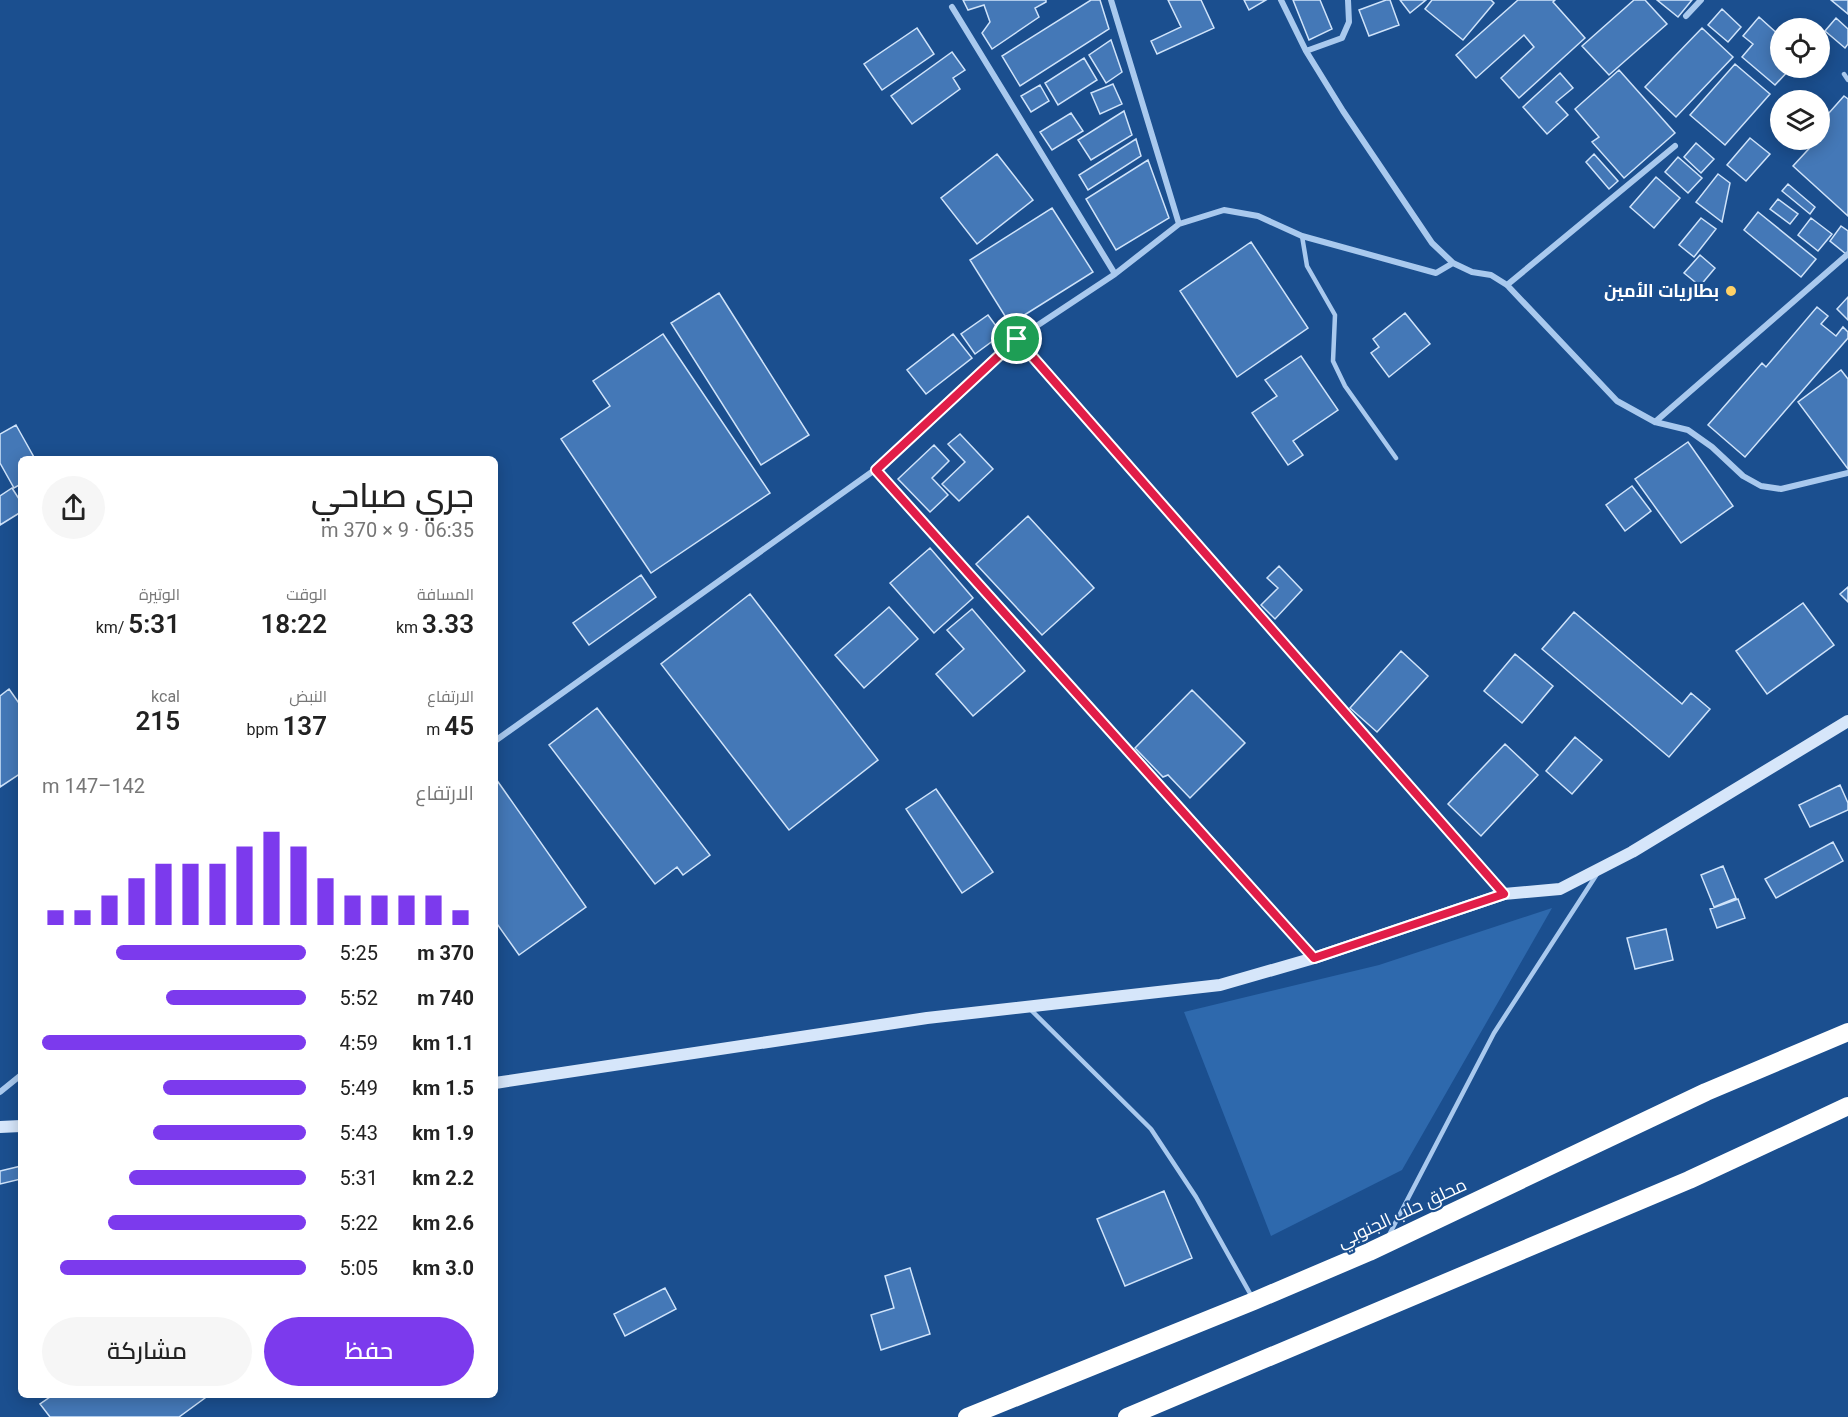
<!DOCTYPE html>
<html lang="ar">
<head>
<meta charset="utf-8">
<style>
	body { margin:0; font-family:Roboto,Cairo,sans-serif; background:#f6f6f6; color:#222; direction:rtl; height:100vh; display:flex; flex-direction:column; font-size:22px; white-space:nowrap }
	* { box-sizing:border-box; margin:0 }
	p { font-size:20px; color:#767676 }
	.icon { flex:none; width:33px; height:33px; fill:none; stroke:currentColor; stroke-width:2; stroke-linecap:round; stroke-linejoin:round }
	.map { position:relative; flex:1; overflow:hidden; direction:ltr }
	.sheet { position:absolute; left:18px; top:456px; width:480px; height:942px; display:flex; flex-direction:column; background:#fff; border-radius:9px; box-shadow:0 3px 15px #0003; direction:rtl }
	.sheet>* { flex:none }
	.controls { position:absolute; left:1770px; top:18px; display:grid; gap:12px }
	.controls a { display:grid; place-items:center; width:60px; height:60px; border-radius:50%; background:#fff; box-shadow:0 3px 15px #0003; font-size:30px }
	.pin { position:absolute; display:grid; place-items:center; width:51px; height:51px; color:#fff; margin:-26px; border:3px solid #fff; border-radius:50%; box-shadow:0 2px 6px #0007 }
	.round { display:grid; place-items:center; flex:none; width:63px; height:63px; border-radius:32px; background:#f6f6f6 }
	.headline { display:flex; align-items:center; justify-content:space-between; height:102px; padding:0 24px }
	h1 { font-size:33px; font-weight:600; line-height:45px }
	.figures { display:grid; grid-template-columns:repeat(3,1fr); gap:9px; height:102px; padding:6px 24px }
	.figures div { display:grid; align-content:center }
	.figures b { font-size:26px; font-weight:600 }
	.figures small { font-size:16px; font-weight:400 }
	.figures p { font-size:16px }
	.chart { height:168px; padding:12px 24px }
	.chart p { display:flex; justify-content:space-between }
	.chart svg { width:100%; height:108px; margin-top:6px; stroke:#7c3aed; stroke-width:6 }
	.primary-button { display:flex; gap:12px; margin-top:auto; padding:12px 24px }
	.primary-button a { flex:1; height:69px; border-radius:36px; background:#7c3aed; color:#fff; font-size:24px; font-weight:600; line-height:69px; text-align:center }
	.primary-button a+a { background:#f6f6f6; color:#222 }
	ul { padding:0 24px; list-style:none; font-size:20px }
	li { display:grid; grid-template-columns:96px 72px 1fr; align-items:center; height:45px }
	li i { height:15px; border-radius:8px; background:#7c3aed }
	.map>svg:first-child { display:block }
	.green { fill:#2e69ad }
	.building { fill:#4478b7; stroke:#cfe3fa; stroke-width:1.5 }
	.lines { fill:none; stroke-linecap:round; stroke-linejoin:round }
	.lane { stroke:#a9c9ee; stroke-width:4.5 }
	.street { stroke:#a9c9ee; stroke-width:6 }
	.secondary { stroke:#d6e6fa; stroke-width:12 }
	.highway { stroke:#fff; stroke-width:18 }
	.route-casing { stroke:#fff; stroke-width:12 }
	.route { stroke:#e11d48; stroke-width:8 }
	.poi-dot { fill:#ffd166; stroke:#1b4f8f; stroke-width:2 }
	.labels { text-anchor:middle; stroke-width:4.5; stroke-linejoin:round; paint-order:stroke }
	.poi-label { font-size:18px; font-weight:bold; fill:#fff; stroke:#1b4f8f; text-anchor:end }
	.street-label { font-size:18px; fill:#fff; stroke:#1b4f8f }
</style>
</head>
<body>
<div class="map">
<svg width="1848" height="1417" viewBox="0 0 1848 1417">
	<rect width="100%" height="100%" fill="#1b4f8f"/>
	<path class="green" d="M1552,908l-150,262 -131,66 -87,-224 195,-47z"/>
	<path class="building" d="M963,0h83v2l-11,6 4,9 -47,32 -10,-16 8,-11 -6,-17 -16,5z
		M1091,0h9l9,29 -89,57 -18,-30z
		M1168,0h33l13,28 -57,26 -6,-13 30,-14z
		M1244,0h22l-17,10z
		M1293,0h27l12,29 -23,11z
		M1386,0h4l9,25 -30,11 -10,-26z
		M1400,0h26l-16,13z
		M1432,0h59l3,3 -31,37 -38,-31z
		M1518,0h37l-2,2 32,36 -66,60 -18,-20 33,-31 -10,-12 -48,43 -20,-23z
		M1634,0h11l22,24 -58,51 -27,-29z
		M1657,0h35l-14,17z
		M1831,0h17v14z
		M1722,9l19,18 -13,15 -20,-17z
		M1759,17l21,19v32h11l-16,17 -33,-28 11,-13 -10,-8z
		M1836,18l12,11v15l-3,4 -20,-17z
		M917,28l17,26 -52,36 -18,-26z
		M1702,28l31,29 -57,60 -31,-30z
		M1111,40l11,32 -16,11 -17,-28z
		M952,52l13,18 -12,8 7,11 -48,35 -21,-28z
		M1084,58l13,22 -39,25 -13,-22z
		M1735,64l35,30 -45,51 -35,-30z
		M1619,70l56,63 -51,45 -32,-36 7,-5 -24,-28z
		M1560,73l13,15 -17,14 12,13 -21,19 -24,-27z
		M1113,84l9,20 -22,10 -9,-21z
		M1040,85l9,16 -18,11 -10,-16z
		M1844,96l4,3v117l-55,-50 24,-26h3v-17z
		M1124,111l8,24 -41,25 -13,-20z
		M1071,113l12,18 -31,19 -12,-18z
		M1750,138l20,16 -24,27 -19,-16z
		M1136,139l5,17 -53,34 -9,-15z
		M1696,143l18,16 -13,14 -17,-16z
		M997,154l36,46 -56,44 -36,-46z
		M1594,154l24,27 -9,8 -23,-27z
		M1678,157l24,21 -14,15 -23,-21z
		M1148,160l21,58 -53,32 -30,-51z
		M1718,174l12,9 -8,39 -26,-20z
		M1656,177l24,21 -26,30 -24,-21z
		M1788,184l27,23 -5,7 -28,-23z
		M1778,199l20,15 -8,10 -20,-15z
		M1052,208l41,64 -83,52 -40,-64z
		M1758,212l58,47 -15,18 -57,-47z
		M1701,218l15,11 -22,28 -15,-12z
		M1811,218l21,16 -14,17 -20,-16z
		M1841,226l7,5v21l-2,2 -16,-13z
		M1251,242l57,86 -71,49 -57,-86z
		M1700,255l15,13 -15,18 -16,-13z
		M719,293l90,142 -48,30 -90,-142z
		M1848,297v23l-11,-11z
		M1817,307l11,9 -7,8 15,12 7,-9 5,5v6l-103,119 -37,-32 54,-62 4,4z
		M1405,313l25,31 -41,33 -18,-24 8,-6 -6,-8z
		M988,315l14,19 -27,20 -14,-20z
		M663,334l107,159 -119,80 -90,-134 49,-33 -17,-25z
		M953,334l19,24 -46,36 -19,-24z
		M1301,356l37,54 -45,31 10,14 -15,10 -36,-52 25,-17 -12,-16z
		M1841,370l7,9v90l-50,-67z
		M16,425l19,34h-14v25l-7,4 -14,-25v-29z
		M960,434l33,35 -34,32 -17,-17 23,-22 -17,-18z
		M1688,442l45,64 -52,37 -46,-64z
		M934,445l15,16 -17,17 16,17 -18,17 -32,-33z
		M1632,486l19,25 -26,20 -19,-26z
		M12,488l9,14v10l-21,13v-29z
		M1028,516l66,72 -52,47 -66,-71z
		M930,548l43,50 -39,35 -44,-50z
		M1279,566l23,24 -27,29 -14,-14 17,-17 -11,-10z
		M641,575l15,22 -67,48 -16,-22z
		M1848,587v15l-8,-8z
		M750,594l128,166 -89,70 -128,-166z
		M1803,603l31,42 -67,49 -31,-43z
		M889,607l29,32 -54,49 -29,-33z
		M972,609l53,62 -52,45 -37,-42 28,-25 -17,-19z
		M1574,612l108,92 9,-11 19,16 -41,48 -127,-108z
		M1401,651l27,25 -51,56 -27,-24z
		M1515,654l38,32 -31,37 -38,-32z
		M9,689l12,17v67l-21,14v-91z
		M1192,690l53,53 -55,55 -22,-23 -5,2 -28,-29z
		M597,708l113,147 -27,20 -6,-8 -22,17 -106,-139z
		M1575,737l27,23 -30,34 -26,-23z
		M1505,744l33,31 -57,61 -33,-32z
		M496,779l90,128 -67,48 -24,-34z
		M1840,785l8,18v7l-38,17 -11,-22z
		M936,789l57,83 -31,21 -56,-84z
		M1833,842l10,19 -67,37 -11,-19z
		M1723,866l13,32 -22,9 -13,-32z
		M1738,899l7,19 -28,10 -7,-19z
		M1666,929l7,31 -38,9 -8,-31z
		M21,1166v13l-21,5v-13z
		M1164,1191l28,67 -67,28 -28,-67z
		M910,1268l20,66 -49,16 -10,-35 23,-7 -9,-32z
		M665,1288l11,21 -51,27 -11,-22z
		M53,1395h156l-30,22h-129l-10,-13z"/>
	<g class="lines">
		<path class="lane" d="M1844,74l4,6
			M1302,236l5,30 28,49 -2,46 12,25 51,72
			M876,469l437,488
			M1030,1009l121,120 45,68 56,100
			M1389,1235l105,-202 103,-159"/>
		<path class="street" d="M1111,0l68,224
			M1281,0l25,51 37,60 89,132 21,20 19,9 19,3 16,10 110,116 38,21 33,8 24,17 31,29 18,10 20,3 67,-16
			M952,7l163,267
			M1686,16l15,-16
			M1306,51l36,-13 7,-16 -1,-22
			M1507,285l168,-139
			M1017,339l486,554
			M1655,422l193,-168
			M495,741l381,-272 141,-130 98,-65 64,-50 45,-14 34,6 44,20 134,37 17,-10
			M0,1092l21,-17"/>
		<path class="secondary" d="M495,1083l432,-65 293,-33 94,-27 190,-64 56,-5 72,-37 216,-131
			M0,1127l21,-1"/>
		<path class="highway" d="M967,1417l287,-116 115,-49 337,-160 142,-60
			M1127,1417l562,-237 159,-74"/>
	</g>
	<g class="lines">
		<g class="route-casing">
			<path id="route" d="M1017,339l487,555 -190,64 -438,-488z"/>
		</g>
		<use href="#route" class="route"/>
	</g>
	<circle class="poi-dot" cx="1731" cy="291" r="6"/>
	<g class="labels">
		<g class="poi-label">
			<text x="1719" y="297">بطاريات الأمين</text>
		</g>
		<g class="street-label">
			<text transform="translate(1402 1213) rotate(-25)" y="6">محلق حلب الجنوبي</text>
		</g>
	</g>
</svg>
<div class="controls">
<a><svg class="icon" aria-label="locate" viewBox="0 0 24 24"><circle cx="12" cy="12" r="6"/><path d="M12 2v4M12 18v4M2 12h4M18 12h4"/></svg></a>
<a><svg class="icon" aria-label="layers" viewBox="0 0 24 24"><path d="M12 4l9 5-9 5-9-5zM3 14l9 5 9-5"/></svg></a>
</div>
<div class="pin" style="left:1017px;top:339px;background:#1e9e55"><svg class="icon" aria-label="arrive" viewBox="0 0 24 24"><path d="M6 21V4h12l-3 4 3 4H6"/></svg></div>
<section class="sheet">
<div class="headline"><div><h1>جري صباحي</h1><p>06:35 · 9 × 370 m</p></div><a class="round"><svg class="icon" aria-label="share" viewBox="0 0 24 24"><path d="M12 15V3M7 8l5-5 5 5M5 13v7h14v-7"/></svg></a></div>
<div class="figures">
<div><p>المسافة</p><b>3.33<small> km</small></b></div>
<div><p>الوقت</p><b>18:22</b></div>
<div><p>الوتيرة</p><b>5:31<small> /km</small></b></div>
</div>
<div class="figures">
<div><p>الارتفاع</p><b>45<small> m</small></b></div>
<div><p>النبض</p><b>137<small> bpm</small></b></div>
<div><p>kcal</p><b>215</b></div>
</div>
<div class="chart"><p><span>الارتفاع</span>142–147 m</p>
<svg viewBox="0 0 160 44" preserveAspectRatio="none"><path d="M5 44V38M15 44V38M25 44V32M35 44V25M45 44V19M55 44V19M65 44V19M75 44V12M85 44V6M95 44V12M105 44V25M115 44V32M125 44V32M135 44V32M145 44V32M155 44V38"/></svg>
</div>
<ul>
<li><b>370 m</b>5:25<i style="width:72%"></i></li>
<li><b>740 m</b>5:52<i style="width:53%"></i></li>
<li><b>1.1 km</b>4:59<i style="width:100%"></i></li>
<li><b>1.5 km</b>5:49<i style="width:54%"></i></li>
<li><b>1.9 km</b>5:43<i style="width:58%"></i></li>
<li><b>2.2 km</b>5:31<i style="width:67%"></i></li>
<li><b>2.6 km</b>5:22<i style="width:75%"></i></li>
<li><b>3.0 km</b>5:05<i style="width:93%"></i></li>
</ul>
<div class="primary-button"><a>حفظ</a><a>مشاركة</a></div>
</section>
</div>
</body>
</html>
